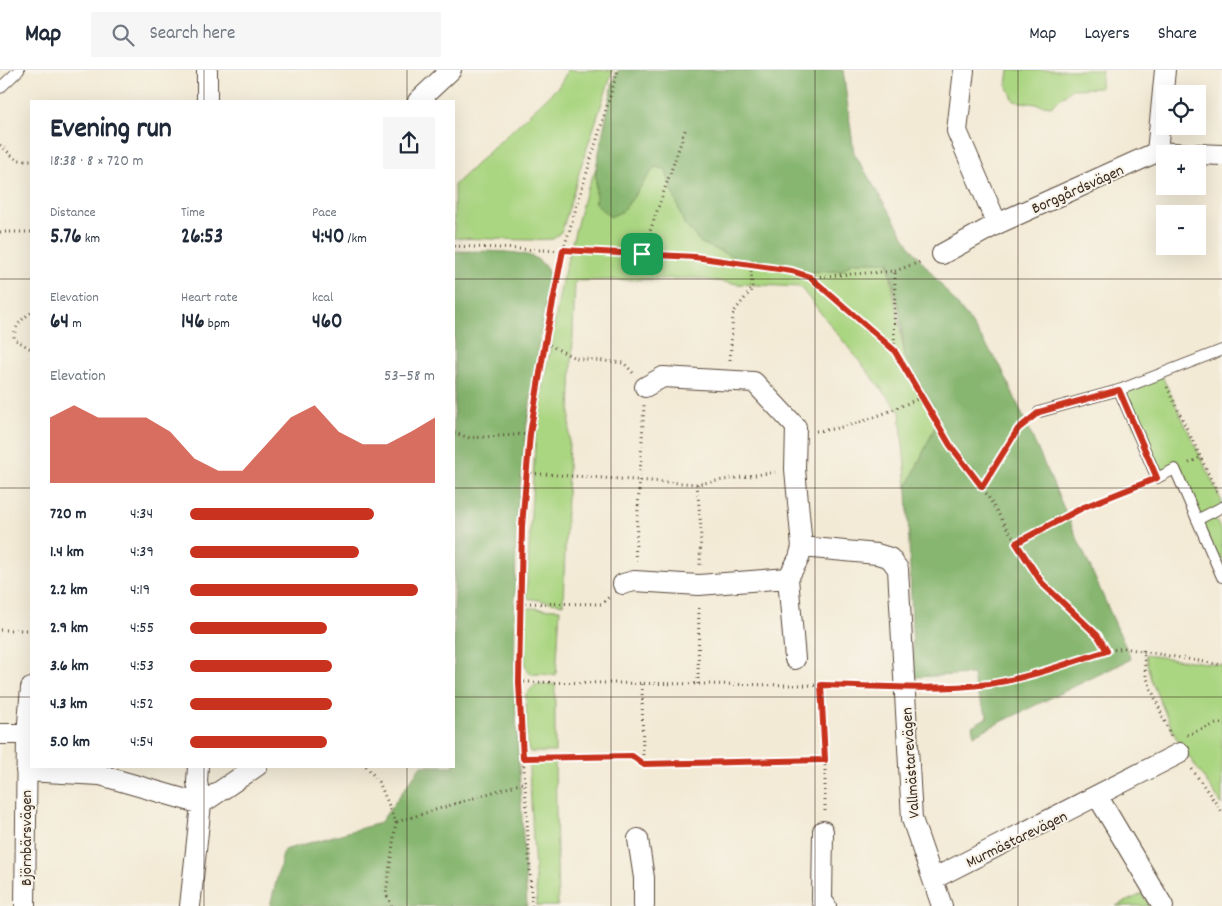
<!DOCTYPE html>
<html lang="en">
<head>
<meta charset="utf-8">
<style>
	body { margin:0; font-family:Dekko,sans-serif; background:#f6f6f7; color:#1f2937; height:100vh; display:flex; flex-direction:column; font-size:19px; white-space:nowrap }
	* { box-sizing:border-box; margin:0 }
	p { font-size:16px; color:#747a83 }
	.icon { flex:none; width:28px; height:28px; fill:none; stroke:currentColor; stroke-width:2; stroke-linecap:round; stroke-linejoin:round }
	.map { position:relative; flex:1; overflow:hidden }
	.sheet { position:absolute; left:30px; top:30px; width:425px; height:668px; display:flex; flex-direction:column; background:#fff; border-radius:0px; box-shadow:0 5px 20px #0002 }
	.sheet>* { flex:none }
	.fabs { position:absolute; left:1156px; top:15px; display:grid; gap:10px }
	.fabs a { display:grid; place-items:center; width:50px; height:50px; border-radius:0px; background:#fff; box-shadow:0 5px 20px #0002; font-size:25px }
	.pin { position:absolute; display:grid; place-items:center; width:42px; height:42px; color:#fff; margin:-21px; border-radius:10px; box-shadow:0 2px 8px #0006 }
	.round { display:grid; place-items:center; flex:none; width:52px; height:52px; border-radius:0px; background:#f6f6f7 }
	.head { display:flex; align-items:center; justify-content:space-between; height:85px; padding:0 20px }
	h1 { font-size:28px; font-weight:700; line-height:38px }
	.metrics { display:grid; grid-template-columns:repeat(3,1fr); gap:8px; height:85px; padding:5px 20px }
	.metrics div { display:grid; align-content:center }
	.metrics b { font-size:21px; font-weight:700 }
	.metrics small { font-size:14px; font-weight:400 }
	.metrics p { font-size:14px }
	.chart { height:140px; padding:10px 20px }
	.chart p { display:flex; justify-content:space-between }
	.chart svg { width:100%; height:90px; margin-top:5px; fill:#c8321e; opacity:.7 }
	ul { padding:0 20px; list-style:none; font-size:16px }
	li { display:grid; grid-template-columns:80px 60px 1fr; align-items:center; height:38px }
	li i { height:12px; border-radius:6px; background:#c8321e }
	header { display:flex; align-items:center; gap:30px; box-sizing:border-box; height:70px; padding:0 25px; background:#fff; border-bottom:1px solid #e0e1e3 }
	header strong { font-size:24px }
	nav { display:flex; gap:28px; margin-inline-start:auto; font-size:18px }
	.search { width:350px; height:45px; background:#f6f6f7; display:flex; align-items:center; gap:12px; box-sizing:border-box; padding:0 18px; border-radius:0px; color:#747a83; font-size:19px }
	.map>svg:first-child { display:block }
	.green { fill:#aad581; stroke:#728050 }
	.forest { fill:#87b66f; stroke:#617046 }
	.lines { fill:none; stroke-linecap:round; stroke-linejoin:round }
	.service-casing { stroke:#574739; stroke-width:12 }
	.minor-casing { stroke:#574739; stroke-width:22 }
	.path { stroke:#574739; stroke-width:3; stroke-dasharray:1 4; stroke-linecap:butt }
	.service { stroke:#fff; stroke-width:10 }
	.minor { stroke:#fff; stroke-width:20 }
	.route-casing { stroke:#fff; stroke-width:10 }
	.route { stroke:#c8321e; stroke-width:6 }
	.grid { fill:none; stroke:#3b2a1e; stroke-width:1; stroke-opacity:0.55 }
	.labels { text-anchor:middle; stroke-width:4; stroke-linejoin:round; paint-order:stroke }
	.street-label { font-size:16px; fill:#3b2a1e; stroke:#f7f3e8 }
</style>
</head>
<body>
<header>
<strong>Map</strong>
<div class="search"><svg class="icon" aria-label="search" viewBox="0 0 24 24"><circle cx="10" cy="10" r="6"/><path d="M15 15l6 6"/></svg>Search here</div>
<nav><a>Map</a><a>Layers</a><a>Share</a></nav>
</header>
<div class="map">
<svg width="1222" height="836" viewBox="0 0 1222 836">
	<rect width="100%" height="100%" fill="#f7f3e8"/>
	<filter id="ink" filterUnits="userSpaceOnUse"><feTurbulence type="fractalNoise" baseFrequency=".02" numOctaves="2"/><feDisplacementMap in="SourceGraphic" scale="10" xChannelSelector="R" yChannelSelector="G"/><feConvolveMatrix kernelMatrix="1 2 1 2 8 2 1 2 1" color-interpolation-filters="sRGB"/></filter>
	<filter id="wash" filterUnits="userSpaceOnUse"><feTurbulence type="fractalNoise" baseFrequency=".0096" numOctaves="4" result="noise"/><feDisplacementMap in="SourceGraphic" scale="20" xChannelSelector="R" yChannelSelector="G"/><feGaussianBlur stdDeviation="1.12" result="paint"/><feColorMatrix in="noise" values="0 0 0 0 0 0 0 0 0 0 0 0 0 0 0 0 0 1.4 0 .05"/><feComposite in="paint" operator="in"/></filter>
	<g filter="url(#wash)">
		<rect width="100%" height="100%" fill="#f3ead5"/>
		<path class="green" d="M568,0h45l-32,96 -19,65 -9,8 -24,1 -75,-2v-53l105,-99z
			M1009,0h93l-2,18 -28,1 -21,17 -37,-5 -7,-16z
			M655,97l11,2 6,21 71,71 39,3 26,8 33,-1 12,-9h35l17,95 34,61 -32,70 -7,-76 -100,-125 -62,-3 -44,-6 -119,3 -12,323 -37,-6 10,-169 26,-148 22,-84 12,-29v36l27,7z
			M1161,304l61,128v5l-10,6 10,19v45l-47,-107 -18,8 -38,-88z
			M528,538l32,1 -4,66 -25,-1 -6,-8v-55z
			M1145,585l77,10v140l-47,-69 -24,-56z
			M555,614v68h-25l-3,-6 -1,-52 9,-9z
			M533,691h22l3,145h-21l-8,-137 1,-6z
			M1142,824l7,12h-33z"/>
		<path class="forest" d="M618,0h225l11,83 57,95 56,69 34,50 130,292 -157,76 -2,-9 16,-9 -13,-28 -2,-15 -59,3 -7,-189 32,-70 -34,-61 -5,-41 -11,-54h-36l-12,9 -33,1 -26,-8 -39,-3 -42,-18 -17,-19 -19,-55 -10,-2 -32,44 -13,6 -14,-13v-36l17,-86z
			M454,181c19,1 65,-2 81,7 7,4 12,10 15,18l-24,154 -10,95 -2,156 13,225h-257l14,-56 96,-27 41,-57h33z"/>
	</g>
	<g filter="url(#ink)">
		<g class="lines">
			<g class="service-casing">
				<path id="service" d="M0,18l19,-18
					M1119,320l38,88 18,-9 47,108
					M1039,342l80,-22 103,-40
					M1197,450l25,-13"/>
			</g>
			<g class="minor-casing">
				<path id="minor" d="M964,0l-7,61 40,93
					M207,31v-31
					M418,31l33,-31
					M1157,82l8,-82
					M1198,84l24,1
					M942,184l55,-30 160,-72 32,2
					M645,317l18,-10 91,5 42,45 -1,42 7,78
					M788,508l7,81
					M623,514l11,-3 65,4 89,-7 11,-20 3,-11 75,7 13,4 8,11 14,250 30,87
					M0,664h27
					M26,701l74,4 101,29 -4,-22 1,-16
					M1098,727l65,109
					M823,761l-1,69 4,6
					M638,769l6,39v28
					M933,809l247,-126
					M25,836l2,-172 4,-46
					M190,836l11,-102 56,-38"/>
			</g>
			<path class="path" d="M0,75l17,15h14
				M0,162h31
				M454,176l241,11 97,14 18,6 84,73 57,95 31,42 59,96 57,53 9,15
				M642,184l44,-126
				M810,207l85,-6 28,-10
				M31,243c-10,6 -17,14 -17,26l17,10
				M545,273l30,15 49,5 9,10
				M894,279l1,-78
				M730,290l3,-47 19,-24 -1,-23
				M1167,317l51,107
				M816,361c39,-3 71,-19 106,-34
				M454,363l16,5 60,-4
				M1189,393l12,-6
				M526,403l171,11 78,-12
				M697,414l4,44 -1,38
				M982,417l36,-58 11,-9
				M1016,473l68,-36 59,-23
				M635,491l9,-156
				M520,533l82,1 7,-7
				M0,560h31
				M1143,580l3,26 25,61
				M519,612l366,4
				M642,614l1,80
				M698,614l1,-79
				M821,615l4,75v53
				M924,616l66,-2 33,-7 84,-26 17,-3 98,17
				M1187,665l29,-11h6
				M523,688l109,-2 11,8 182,-4
				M366,696l13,16 17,40 130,-40
				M1192,699l30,43
				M392,836l-6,-12 10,-72
				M532,836l-13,-224 2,-156 5,-53 4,-39 30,-173 58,-191"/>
			<use href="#service" class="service"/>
			<use href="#minor" class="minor"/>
		</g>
	</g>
	<g class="lines" filter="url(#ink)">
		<g class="route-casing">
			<path id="route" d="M563,180l132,7 97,14 18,6 84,73 56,95 32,42 36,-58 21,-17 80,-22 38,88 -73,29 -68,36 26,40 56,53 9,15c-39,12 -78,27 -118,33 -55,7 -112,2 -168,1l4,75 -182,4 -11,-8 -109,2 -4,-76 3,-156 8,-92 15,-91z"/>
		</g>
		<use href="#route" class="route"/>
	</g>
	<path class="grid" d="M204,0v31M407,0v31M611,0v836M815,0v836M1018,0v836M0,209h31M454,209h768M0,418h31M454,418h768M0,627h31M454,627h768M204,696v140M407,696v140"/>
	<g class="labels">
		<g class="street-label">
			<text transform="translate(1077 118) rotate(-24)" y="6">Borggårdsvägen</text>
			<text transform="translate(909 693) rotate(-94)" y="6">Vallmästarevägen</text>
			<text transform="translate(25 768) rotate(-90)" y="6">Björnbärsvägen</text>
			<text transform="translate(1016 768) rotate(-26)" y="6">Murmästarevägen</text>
		</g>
	</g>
</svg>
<div class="fabs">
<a><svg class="icon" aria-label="locate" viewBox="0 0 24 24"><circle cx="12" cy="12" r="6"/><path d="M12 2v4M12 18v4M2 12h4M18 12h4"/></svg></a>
<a>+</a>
<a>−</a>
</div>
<div class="pin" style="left:642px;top:184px;background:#1e9e55"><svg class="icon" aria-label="arrive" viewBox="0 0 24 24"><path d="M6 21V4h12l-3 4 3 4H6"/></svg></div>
<section class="sheet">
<div class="head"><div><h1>Evening run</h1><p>18:38 · 8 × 720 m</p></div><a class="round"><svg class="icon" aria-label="share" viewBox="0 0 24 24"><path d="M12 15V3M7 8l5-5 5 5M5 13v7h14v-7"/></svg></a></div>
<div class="metrics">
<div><p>Distance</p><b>5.76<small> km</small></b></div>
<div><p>Time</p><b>26:53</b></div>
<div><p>Pace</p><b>4:40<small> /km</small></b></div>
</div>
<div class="metrics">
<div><p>Elevation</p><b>64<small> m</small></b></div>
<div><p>Heart rate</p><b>146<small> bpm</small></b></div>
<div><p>kcal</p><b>460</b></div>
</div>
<div class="chart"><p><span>Elevation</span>53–58 m</p>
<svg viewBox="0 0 160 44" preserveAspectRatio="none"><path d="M0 44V12L10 6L20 12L30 12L40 12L50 19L60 32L70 38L80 38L90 25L100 12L110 6L120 19L130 25L140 25L150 19L160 12V44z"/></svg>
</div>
<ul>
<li><b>720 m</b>4:34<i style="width:75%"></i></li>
<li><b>1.4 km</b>4:39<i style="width:69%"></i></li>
<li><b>2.2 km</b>4:19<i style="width:93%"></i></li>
<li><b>2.9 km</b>4:55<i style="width:56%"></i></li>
<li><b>3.6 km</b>4:53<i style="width:58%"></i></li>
<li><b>4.3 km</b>4:52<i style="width:58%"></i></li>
<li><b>5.0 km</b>4:54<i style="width:56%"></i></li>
</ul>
</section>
</div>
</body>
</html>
